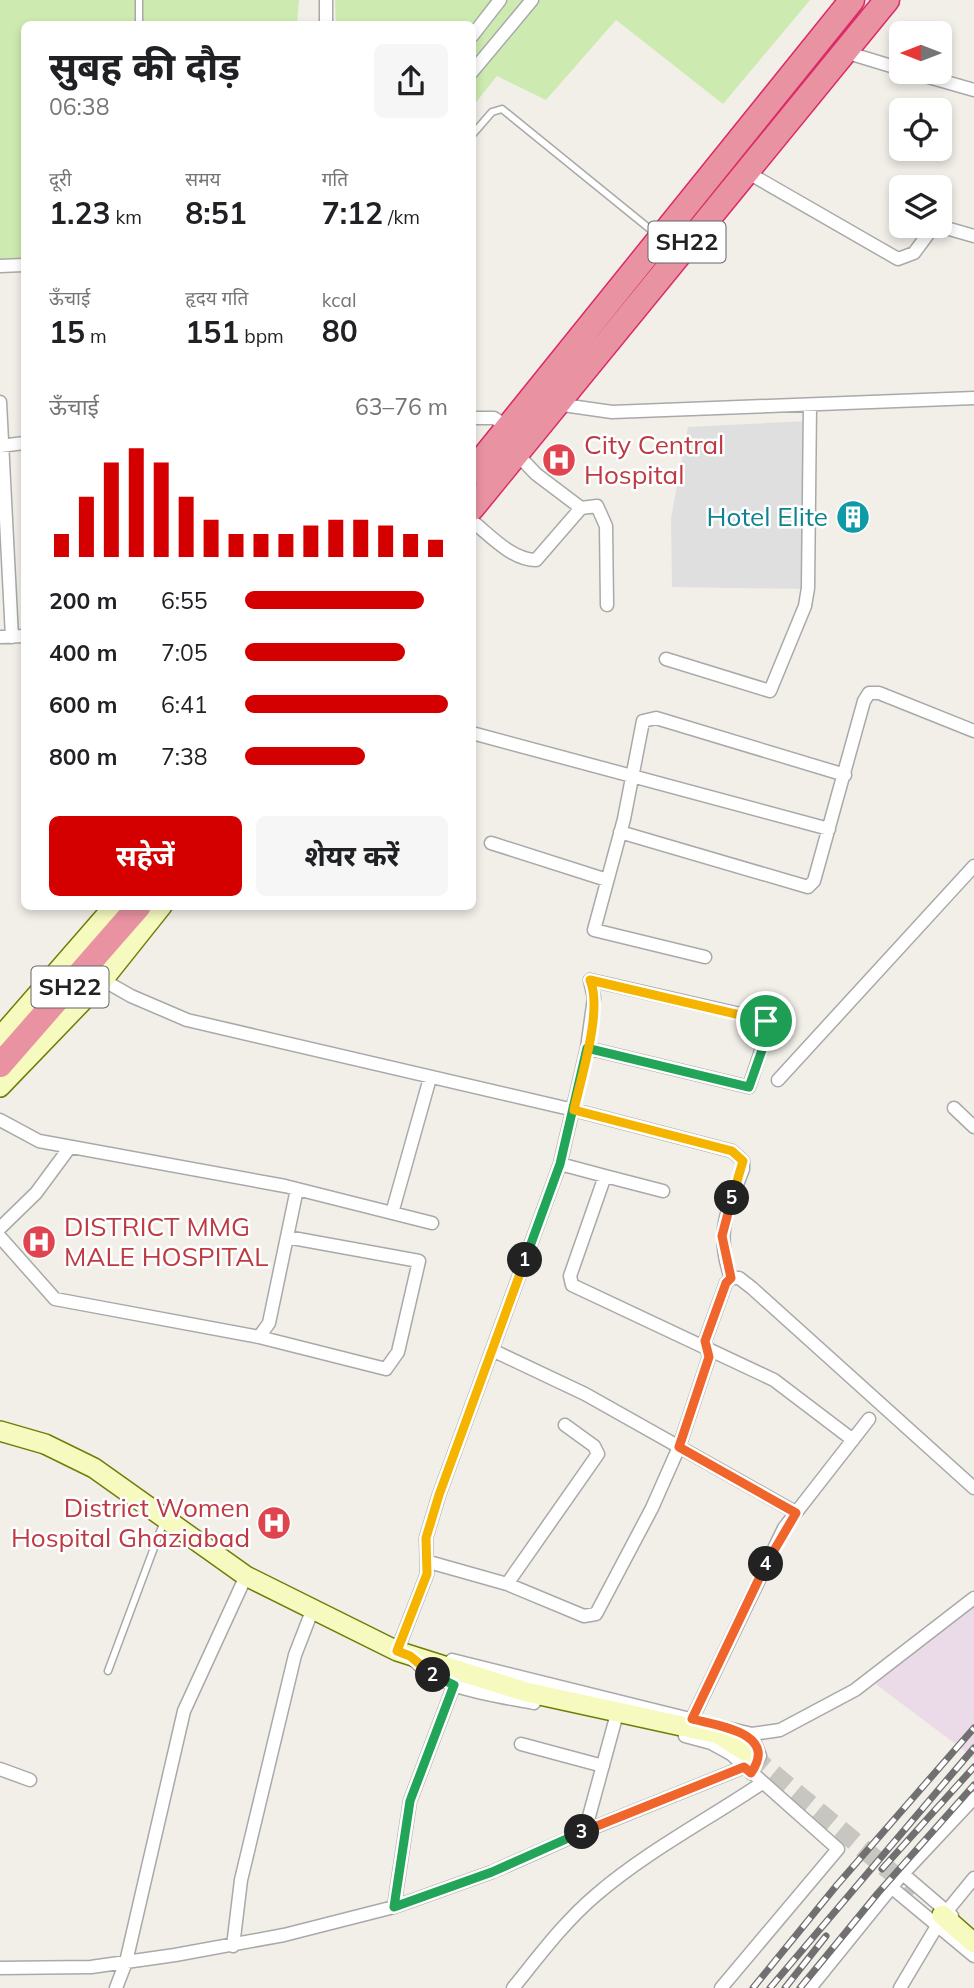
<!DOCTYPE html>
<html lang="hi">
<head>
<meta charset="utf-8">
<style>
	body { margin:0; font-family:Mulish,"Noto Sans Devanagari",sans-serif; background:#f6f6f6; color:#202124; height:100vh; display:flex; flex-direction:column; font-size:26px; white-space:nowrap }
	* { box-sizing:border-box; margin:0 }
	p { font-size:23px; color:#757577 }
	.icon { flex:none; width:38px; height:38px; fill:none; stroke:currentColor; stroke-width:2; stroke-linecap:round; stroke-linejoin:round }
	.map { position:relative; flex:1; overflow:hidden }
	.side { position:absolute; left:21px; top:21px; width:455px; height:889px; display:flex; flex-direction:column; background:#fff; border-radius:10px; box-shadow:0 4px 10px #0003 }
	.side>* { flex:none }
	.needle { width:46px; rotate:270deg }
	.buttons { position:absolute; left:889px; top:21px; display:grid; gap:14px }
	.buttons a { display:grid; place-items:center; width:63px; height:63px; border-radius:10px; background:#fff; box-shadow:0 4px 10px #0003; font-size:35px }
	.pin { position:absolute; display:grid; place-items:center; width:60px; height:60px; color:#fff; margin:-30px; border:4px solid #fff; border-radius:50%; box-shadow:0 2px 7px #0007 }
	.km { position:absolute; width:35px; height:35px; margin:-18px; border-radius:50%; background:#222; color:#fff; font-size:19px; line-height:35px; text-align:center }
	.round { display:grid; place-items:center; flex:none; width:74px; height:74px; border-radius:10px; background:#f6f6f6 }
	.head { display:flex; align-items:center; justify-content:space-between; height:119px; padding:0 28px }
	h1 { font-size:38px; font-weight:700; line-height:52px }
	.figures { display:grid; grid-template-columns:repeat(3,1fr); gap:10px; height:119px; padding:7px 28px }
	.figures div { display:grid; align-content:center }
	.figures b { font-size:30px; font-weight:700 }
	.figures small { font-size:19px; font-weight:400 }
	.figures p { font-size:19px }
	.chart { height:196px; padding:14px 28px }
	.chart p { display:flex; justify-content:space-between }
	.chart svg { width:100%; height:126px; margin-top:7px; stroke:#d40000; stroke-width:6 }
	.cta { display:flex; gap:14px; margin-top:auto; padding:14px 28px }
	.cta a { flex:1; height:80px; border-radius:10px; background:#d40000; color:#fff; font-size:28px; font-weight:700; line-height:80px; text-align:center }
	.cta a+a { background:#f6f6f6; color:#202124 }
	ul { padding:0 28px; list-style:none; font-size:23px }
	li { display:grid; grid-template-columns:112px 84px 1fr; align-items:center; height:52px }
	li i { height:18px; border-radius:9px; background:#d40000 }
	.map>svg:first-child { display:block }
	.residential { fill:#e0dfdf }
	.industrial { fill:#ebdbe8 }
	.grass { fill:#cdebb0 }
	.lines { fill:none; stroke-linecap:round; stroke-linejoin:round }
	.secondary-tunnel { stroke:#c8c6c1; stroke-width:19; stroke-dasharray:19 10; stroke-linecap:butt }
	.lane-casing { stroke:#a9a9a9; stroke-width:9 }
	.street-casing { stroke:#a9a9a9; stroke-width:15 }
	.secondary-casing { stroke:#707d05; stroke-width:22 }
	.highway-casing { stroke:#dc2a67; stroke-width:27 }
	.lane { stroke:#fff; stroke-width:6 }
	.street { stroke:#fff; stroke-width:12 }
	.secondary { stroke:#f7fabf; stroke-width:19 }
	.highway { stroke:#e892a2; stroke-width:24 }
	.rail-casing { stroke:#707070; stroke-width:7 }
	.rail { stroke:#fff; stroke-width:4.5; stroke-dasharray:13; stroke-linecap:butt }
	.split-1-casing { stroke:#fff; stroke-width:14 }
	.split-2-casing { stroke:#fff; stroke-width:14 }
	.split-3-casing { stroke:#fff; stroke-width:14 }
	.split-4-casing { stroke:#fff; stroke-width:14 }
	.split-5-casing { stroke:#fff; stroke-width:14 }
	.split-6-casing { stroke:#fff; stroke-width:14 }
	.split-1 { stroke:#22a559; stroke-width:9 }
	.split-2 { stroke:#f5b400; stroke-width:9 }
	.split-3 { stroke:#22a559; stroke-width:9 }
	.split-4 { stroke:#f0652b; stroke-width:9 }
	.split-5 { stroke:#f0652b; stroke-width:9 }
	.split-6 { stroke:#f5b400; stroke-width:9 }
	.labels { text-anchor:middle; stroke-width:5; stroke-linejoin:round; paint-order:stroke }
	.shield { fill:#fff; stroke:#646464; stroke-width:2 }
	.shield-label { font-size:24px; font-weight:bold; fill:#222 }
	.health-label { font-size:26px; fill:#be3a42; stroke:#fff; text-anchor:start }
	.culture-label { font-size:26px; fill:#0d838f; stroke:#fff; text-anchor:end }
</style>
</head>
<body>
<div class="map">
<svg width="974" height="1988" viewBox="0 0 974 1988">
	<rect width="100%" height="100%" fill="#f2efe9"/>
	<path class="residential" d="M807,421l-3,168 -132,-2 -1,-69 17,-91z"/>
	<path class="industrial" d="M974,1605v153l-101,-76z"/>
	<path class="grass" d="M0,0h299l-2,24h-273v241l-24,1z
		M335,0h475l-87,104 -107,-84 -70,80 -49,-24 -24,30 -1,-82h-136z"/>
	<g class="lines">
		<path class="secondary-tunnel" d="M751,1755l164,137"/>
		<g class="lane-casing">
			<path id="lane" d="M139,0v24
				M472,135l20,-23 10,-3 154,125
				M108,1671l56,-150"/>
		</g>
		<g class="street-casing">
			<path id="street" d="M326,0v24
				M472,36l28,-36
				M845,52l56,17
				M472,72l60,-72
				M911,72l63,18
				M745,171l153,88 16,-6 20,-27
				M939,226l35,10
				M0,266l24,-1
				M0,402l12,235
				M556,404l56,8 362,-14
				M472,418h22l8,5v9
				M0,446l24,-3
				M517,454l19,20 45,34
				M472,521c19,15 40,39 64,39l45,-52 16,-2 9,20 1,79
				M0,637l24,-1
				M666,659l104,32 35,-85 3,-18 2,-183
				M472,733l357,96
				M620,832l188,55 6,-6 50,-180 5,-8h10l95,38
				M491,843l116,37
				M705,957l-111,-27 30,-111 19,-98 13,-3 189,57
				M103,980l28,16 56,24 387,90 158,41 11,10v8c-16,42 -28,64 -12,109
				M587,1048l162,39 20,-60 -7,-8 -172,-39
				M778,1080l196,-214
				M954,1108l20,19
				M0,1120l39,21 246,45 147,37
				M560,1164l45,12
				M663,1191l-58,-15 -35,100 2,9 202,95 79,60
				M392,1213l38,-135
				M0,1228l36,-35 34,-46
				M0,1237l55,62 204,38 10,-14 28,-134
				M259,1337l127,32 12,-17 21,-91 -132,-24
				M492,1350l93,44 210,118
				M429,1562l78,22 77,32 12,-2 56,-106 27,-61 30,-90 -4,-16 21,-58 5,-5h8l13,10 222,200
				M507,1584l91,-130 -4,-8 -29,-21
				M397,1651l30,-77 -1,-36 13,-43 121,-331 27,-116 7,-50 -4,-18
				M452,1660l234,58
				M415,1661c29,30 80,34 119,42
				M692,1719l92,-191 85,-109
				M710,1724l42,10 28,-4 75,-40 119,-92
				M743,1733l12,10 5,13 -9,17
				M685,1736l26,7 20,11 107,95 -117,139
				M521,1744l82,22
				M0,1769l30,11
				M585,1831l30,-110
				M903,1874l49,42
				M891,1887l83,69
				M394,1907l16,-106 44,-116
				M947,1911l27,-33
				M233,1946l8,-66 54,-225 17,-44
				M0,1968l91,-1 84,-12 109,-20 110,-28 98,-35 93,-41 159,-64
				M116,1988l10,-26 58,-251 62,-135
				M513,1988c26,-32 51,-66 83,-93 50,-43 111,-75 166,-112
				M810,1988l89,-110 75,-80
				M900,1988l37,-62"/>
		</g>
		<g class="secondary-casing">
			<path id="secondary" d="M0,1037l114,-131
				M0,1087l103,-107 59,-74
				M0,1431l45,13 49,24 152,108 151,75 129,41 192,42 33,21
				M942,1915l32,28"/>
		</g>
		<g class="highway-casing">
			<path id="highway" d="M472,472l380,-472
				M472,508l415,-508
				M0,1065l139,-159"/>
		</g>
		<use href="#lane" class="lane"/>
		<use href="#street" class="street"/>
		<use href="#secondary" class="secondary"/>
		<use href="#highway" class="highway"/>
		<g class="rail-casing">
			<path id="rail" d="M882,1869l92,-102
				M753,1988l84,-103 137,-157
				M770,1988l204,-240
				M785,1988l41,-52
				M800,1988l78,-95 96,-108"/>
		</g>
		<use href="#rail" class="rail"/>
	</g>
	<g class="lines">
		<g class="split-1-casing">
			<path id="split-1" d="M525,1260l35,-96 27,-116 162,39 19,-54 -2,-12"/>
		</g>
		<g class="split-2-casing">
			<path id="split-2" d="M433,1675l-23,-19 -13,-5 30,-77 -1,-36 13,-43 86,-235"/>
		</g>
		<g class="split-3-casing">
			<path id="split-3" d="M433,1675l21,10 -44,116 -16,106 98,-35 90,-40"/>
		</g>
		<g class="split-4-casing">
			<path id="split-4" d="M582,1832l162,-65 7,6c28,-40 -32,-47 -59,-54l74,-155"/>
		</g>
		<g class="split-5-casing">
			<path id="split-5" d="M732,1198l-10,38 9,42 -5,5 -21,58 4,16 -30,90 117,66 -30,51"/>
		</g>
		<g class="split-6-casing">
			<path id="split-6" d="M732,1198l11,-37 -11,-10 -158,-41c7,-33 29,-100 16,-130l176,41"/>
		</g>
		<use href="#split-1" class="split-1"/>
		<use href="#split-2" class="split-2"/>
		<use href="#split-3" class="split-3"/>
		<use href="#split-4" class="split-4"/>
		<use href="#split-5" class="split-5"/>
		<use href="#split-6" class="split-6"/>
	</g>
	<defs>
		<g id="hospital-disc" transform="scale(1.75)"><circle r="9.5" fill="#e0444e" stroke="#fff"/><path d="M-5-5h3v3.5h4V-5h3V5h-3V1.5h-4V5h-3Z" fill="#fff"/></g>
		<g id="building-disc" transform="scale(1.75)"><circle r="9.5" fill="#0f9aa8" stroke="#fff"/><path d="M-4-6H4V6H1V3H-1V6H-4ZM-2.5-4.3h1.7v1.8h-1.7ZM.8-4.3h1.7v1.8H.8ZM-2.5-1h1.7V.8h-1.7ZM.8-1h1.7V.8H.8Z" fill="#fff"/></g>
	</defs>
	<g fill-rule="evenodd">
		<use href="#hospital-disc" x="559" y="460"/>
		<use href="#building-disc" x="853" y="517"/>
		<use href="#hospital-disc" x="39" y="1242"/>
		<use href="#hospital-disc" x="274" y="1523"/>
	</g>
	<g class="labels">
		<g class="shield">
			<rect x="648.5" y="221.5" width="77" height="41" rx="5"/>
			<rect x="31.5" y="966.5" width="77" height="41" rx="5"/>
		</g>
		<g class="shield-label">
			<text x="687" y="250">SH22</text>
			<text x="70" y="995">SH22</text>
		</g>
		<g class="health-label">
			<text x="584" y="454">City Central<tspan x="584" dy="30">Hospital</tspan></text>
			<text x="64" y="1236">DISTRICT MMG<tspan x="64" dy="30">MALE HOSPITAL</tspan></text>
			<text x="250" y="1517" text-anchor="end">District Women<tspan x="250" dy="30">Hospital Ghaziabad</tspan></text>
		</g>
		<g class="culture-label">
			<text x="828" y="526">Hotel Elite</text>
		</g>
	</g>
</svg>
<div class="buttons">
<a><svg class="needle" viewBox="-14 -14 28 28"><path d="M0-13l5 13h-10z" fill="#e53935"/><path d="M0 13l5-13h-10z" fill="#757577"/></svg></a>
<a><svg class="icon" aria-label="locate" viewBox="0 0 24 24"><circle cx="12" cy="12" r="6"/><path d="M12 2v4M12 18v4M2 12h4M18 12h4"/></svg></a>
<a><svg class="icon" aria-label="layers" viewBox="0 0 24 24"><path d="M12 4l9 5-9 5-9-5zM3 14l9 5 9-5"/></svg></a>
</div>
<div class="pin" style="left:766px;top:1021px;background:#1e9e55"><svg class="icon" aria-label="arrive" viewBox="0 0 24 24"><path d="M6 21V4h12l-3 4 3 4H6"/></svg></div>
<b class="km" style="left:525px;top:1260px">1</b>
<b class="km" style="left:433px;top:1675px">2</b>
<b class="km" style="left:582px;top:1832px">3</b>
<b class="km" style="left:766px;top:1564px">4</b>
<b class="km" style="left:732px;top:1198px">5</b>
<section class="side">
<div class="head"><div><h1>सुबह की दौड़</h1><p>06:38</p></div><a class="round"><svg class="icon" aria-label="share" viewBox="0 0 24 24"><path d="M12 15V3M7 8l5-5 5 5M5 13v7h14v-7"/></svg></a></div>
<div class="figures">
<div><p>दूरी</p><b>1.23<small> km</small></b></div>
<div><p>समय</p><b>8:51</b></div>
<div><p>गति</p><b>7:12<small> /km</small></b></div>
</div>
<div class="figures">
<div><p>ऊँचाई</p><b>15<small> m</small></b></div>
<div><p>हृदय गति</p><b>151<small> bpm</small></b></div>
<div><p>kcal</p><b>80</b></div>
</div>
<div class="chart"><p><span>ऊँचाई</span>63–76 m</p>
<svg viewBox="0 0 160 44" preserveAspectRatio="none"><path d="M5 44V36M15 44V23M25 44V11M35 44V6M45 44V11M55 44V23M65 44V31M75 44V36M85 44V36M95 44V36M105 44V33M115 44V31M125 44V31M135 44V33M145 44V36M155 44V38"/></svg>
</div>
<ul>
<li><b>200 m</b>6:55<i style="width:88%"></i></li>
<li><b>400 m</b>7:05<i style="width:79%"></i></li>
<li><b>600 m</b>6:41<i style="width:100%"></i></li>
<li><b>800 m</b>7:38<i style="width:59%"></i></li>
</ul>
<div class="cta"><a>सहेजें</a><a>शेयर करें</a></div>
</section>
</div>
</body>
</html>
